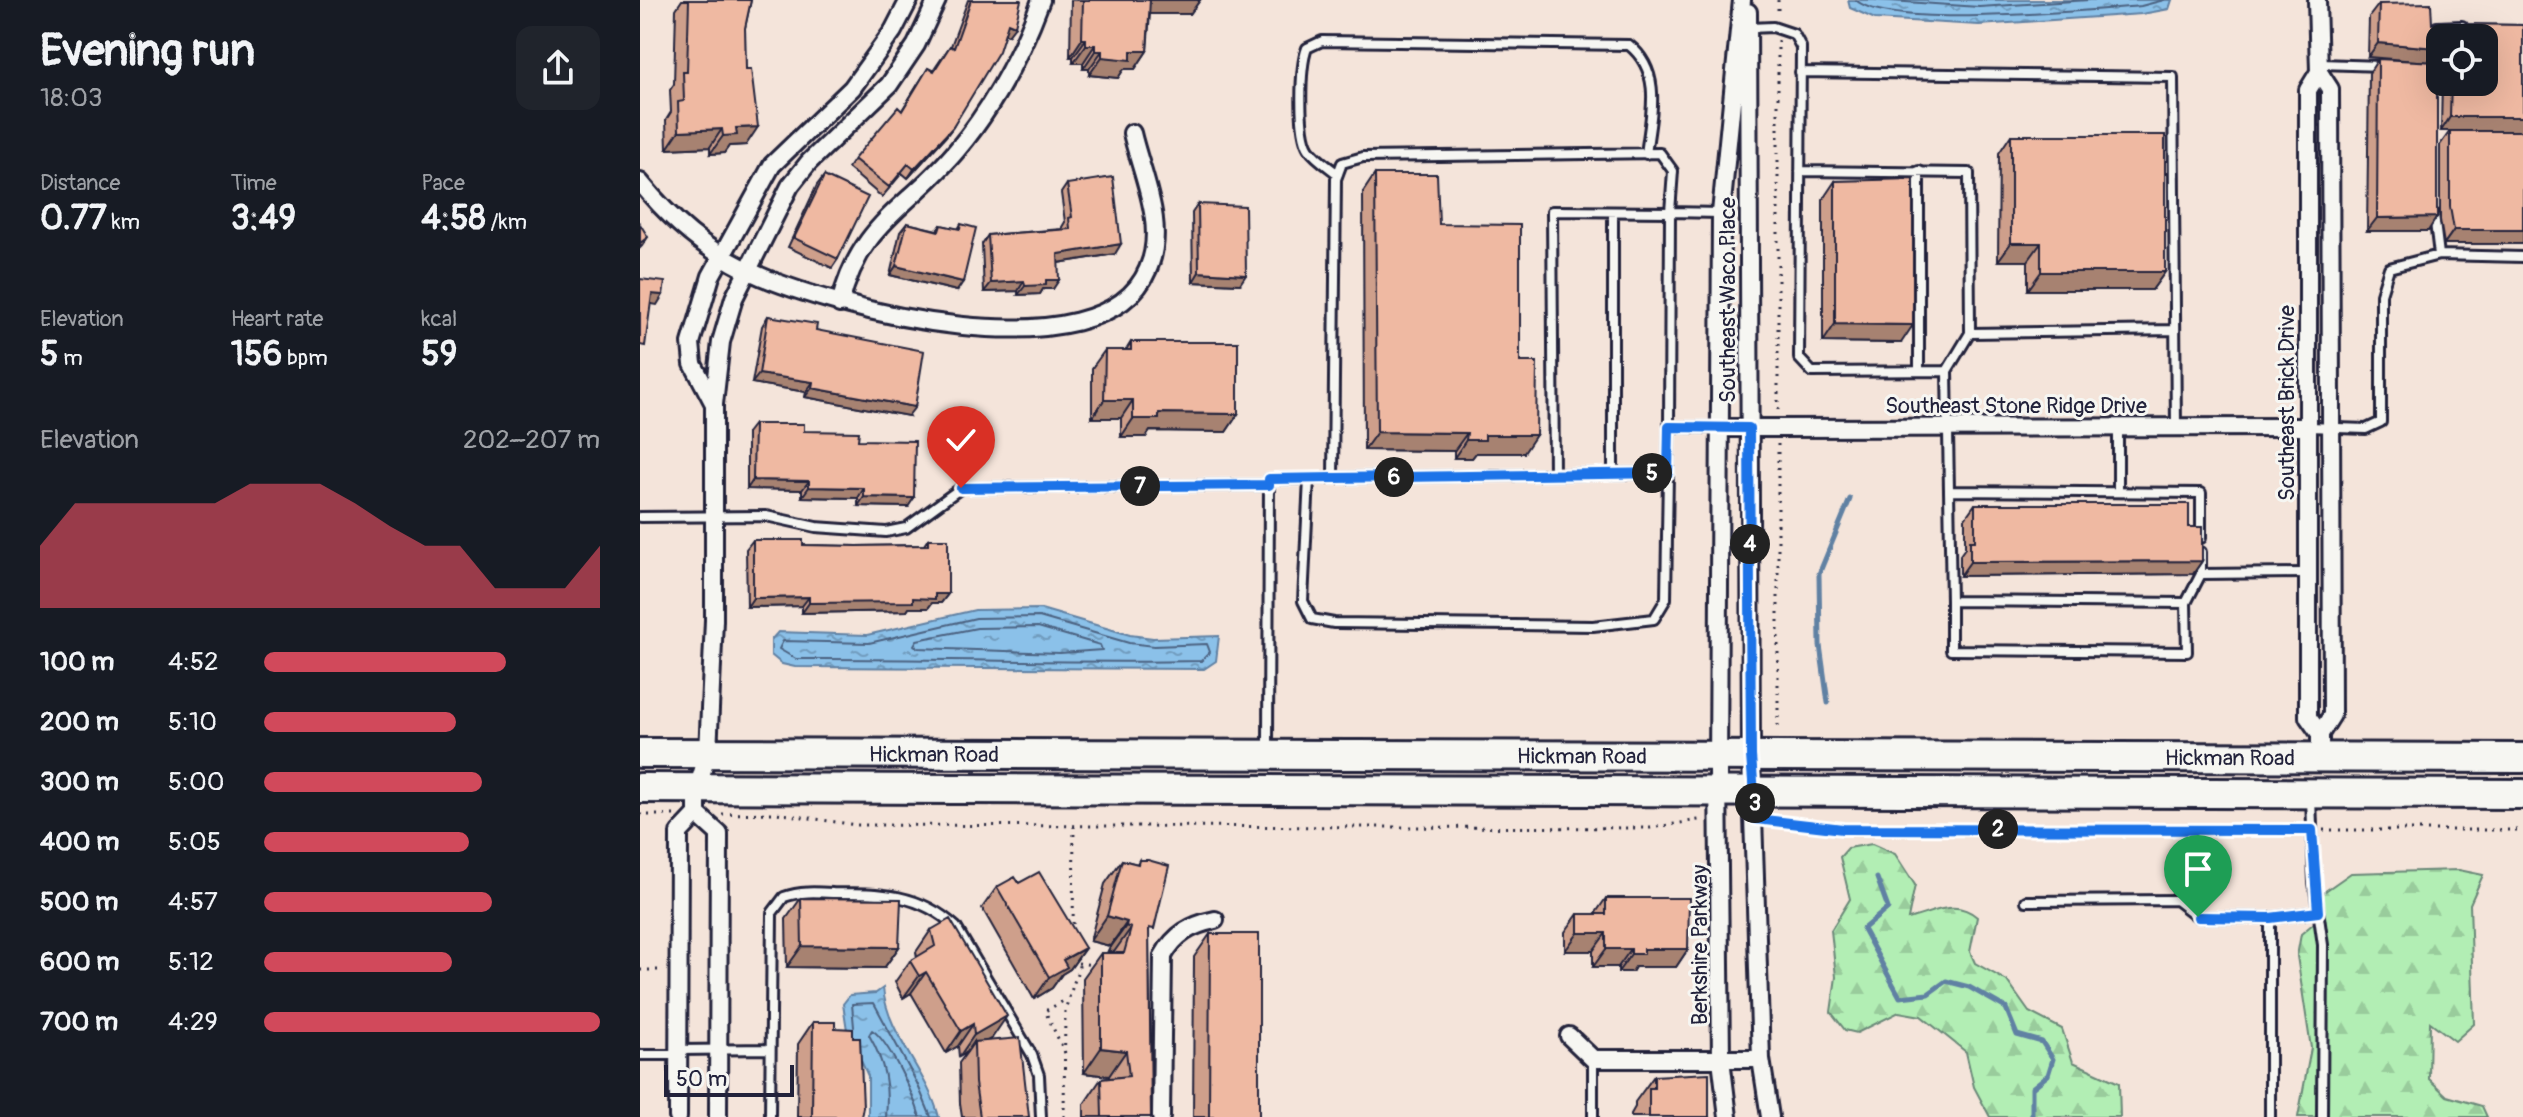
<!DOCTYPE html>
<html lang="en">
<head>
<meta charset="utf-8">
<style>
	body { margin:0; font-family:Pangolin,sans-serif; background:#20242c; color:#f1f3f6; height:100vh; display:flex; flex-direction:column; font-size:30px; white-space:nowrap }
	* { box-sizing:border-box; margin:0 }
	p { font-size:26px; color:#9ea1a6 }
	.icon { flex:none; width:44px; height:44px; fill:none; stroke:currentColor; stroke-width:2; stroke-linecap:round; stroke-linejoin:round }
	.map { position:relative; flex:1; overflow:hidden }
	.sheet { display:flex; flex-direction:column; background:#171b24; width:640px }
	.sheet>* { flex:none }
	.buttons { position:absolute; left:1786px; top:24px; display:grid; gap:16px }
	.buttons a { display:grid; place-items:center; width:72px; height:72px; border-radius:16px; background:#171b24; box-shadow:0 8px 32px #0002; font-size:40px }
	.scale { position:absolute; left:24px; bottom:20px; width:130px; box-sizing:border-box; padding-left:8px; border:4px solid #22223b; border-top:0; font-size:22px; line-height:28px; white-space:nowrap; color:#22223b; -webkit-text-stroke:6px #f6f6f2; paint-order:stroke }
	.pin { position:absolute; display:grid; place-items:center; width:68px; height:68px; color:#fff; margin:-82px -34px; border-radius:50% 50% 50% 0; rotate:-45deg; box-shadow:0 0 8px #0007 }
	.pin .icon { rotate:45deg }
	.km { position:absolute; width:40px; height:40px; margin:-20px; border-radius:50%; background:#222; color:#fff; font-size:22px; line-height:40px; text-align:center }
	.round { display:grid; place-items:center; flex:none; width:84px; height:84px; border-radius:16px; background:#20242c }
	.head { display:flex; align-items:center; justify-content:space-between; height:136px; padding:0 40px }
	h1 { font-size:44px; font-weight:800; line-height:60px }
	.stats { display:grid; grid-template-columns:repeat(3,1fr); gap:12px; height:136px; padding:8px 40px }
	.stats div { display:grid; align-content:center }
	.stats b { font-size:34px; font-weight:800 }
	.stats small { font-size:22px; font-weight:400 }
	.stats p { font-size:22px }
	.chart { height:224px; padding:16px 40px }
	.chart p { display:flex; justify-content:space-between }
	.chart svg { width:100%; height:144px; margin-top:8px; fill:#d1495b; opacity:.7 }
	ul { padding:0 40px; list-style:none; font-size:26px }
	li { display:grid; grid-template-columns:128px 96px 1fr; align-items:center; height:60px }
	li i { height:20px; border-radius:10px; background:#d1495b }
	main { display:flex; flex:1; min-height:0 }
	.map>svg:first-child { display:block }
	.forest { fill:url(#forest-firs); stroke:#6a8878; stroke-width:2 }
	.water { fill:url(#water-ripples); stroke:#6181a3; stroke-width:2 }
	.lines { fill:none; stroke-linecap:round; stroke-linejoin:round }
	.shore { stroke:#4c6281; stroke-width:2 }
	.stream { stroke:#6181a3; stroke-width:5 }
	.service-casing { stroke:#22223b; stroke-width:14 }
	.minor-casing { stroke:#22223b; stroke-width:22 }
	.trunk-casing { stroke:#22223b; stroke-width:34 }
	.path { stroke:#22223b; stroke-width:3; stroke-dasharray:2 6; stroke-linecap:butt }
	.service { stroke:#f6f6f2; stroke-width:8 }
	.minor { stroke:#f6f6f2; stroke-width:16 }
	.trunk { stroke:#f6f6f2; stroke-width:28 }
	.wall { fill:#ce9f8b; stroke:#22223b; stroke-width:2 }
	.shaded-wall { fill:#a78271; stroke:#22223b; stroke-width:2 }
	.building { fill:#efb9a2; stroke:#22223b; stroke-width:2 }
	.route-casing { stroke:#fff; stroke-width:16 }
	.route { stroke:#1a73e8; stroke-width:10 }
	.labels { text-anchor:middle; stroke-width:6; stroke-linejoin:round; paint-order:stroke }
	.street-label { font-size:22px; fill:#22223b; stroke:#f6f6f2 }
</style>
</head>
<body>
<main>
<section class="sheet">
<div class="head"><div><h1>Evening run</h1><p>18:03</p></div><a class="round"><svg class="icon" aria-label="share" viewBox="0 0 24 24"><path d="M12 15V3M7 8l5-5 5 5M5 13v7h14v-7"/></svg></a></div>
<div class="stats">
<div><p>Distance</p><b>0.77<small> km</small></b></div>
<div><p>Time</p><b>3:49</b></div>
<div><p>Pace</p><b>4:58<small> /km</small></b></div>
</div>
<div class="stats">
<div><p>Elevation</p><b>5<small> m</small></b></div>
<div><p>Heart rate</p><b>156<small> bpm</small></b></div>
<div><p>kcal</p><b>59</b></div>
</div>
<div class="chart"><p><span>Elevation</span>202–207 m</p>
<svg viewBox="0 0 160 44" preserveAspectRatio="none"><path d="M0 44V25L10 12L20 12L30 12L40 12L50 12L60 6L70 6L80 6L90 12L100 19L110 25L120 25L130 38L140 38L150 38L160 25V44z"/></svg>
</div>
<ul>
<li><b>100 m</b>4:52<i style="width:72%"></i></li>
<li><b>200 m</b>5:10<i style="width:57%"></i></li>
<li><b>300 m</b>5:00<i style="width:65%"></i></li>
<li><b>400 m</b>5:05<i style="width:61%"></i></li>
<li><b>500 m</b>4:57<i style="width:68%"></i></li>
<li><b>600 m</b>5:12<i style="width:56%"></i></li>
<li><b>700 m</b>4:29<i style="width:100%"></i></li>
</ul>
</section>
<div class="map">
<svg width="1883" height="1117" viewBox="0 0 1883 1117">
	<defs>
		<pattern id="forest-firs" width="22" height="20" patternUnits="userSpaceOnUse" patternTransform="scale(2)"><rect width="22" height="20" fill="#b2eeb4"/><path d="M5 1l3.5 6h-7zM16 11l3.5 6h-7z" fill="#99cc9c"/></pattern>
		<pattern id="water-ripples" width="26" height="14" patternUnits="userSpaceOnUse" patternTransform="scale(2)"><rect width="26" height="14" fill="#8bc1e9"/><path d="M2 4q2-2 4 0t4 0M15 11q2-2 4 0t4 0" fill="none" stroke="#719cbe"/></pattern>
	</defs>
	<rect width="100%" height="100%" fill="#f4e4da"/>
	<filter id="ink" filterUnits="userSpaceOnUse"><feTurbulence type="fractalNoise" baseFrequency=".0125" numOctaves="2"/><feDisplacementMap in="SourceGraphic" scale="16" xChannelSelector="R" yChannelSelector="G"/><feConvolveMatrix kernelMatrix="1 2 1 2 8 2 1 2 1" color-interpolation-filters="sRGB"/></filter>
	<g filter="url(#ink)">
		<path class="forest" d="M1232,844l23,10 20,31 -7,34c24,-6 48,-21 69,-2l-7,35 5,11 32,18 22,31 33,17 11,33 46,21 1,34h-130l-16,-30 -8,-35 -45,-36 -22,-4 -42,21 -12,-3 -14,-18 5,-35 -5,-47 19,-31 -10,-42 8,-9z
			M1819,870l24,5 -13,29 4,120 -19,17 -25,-19 -1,57 18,17 35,10 5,11h-189l13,-69 -14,-92 4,-22 19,-16 1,-24 30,-21z"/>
		<path class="water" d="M1208,0h324l-3,9 -27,5 -163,11 -104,-6 -25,-11z
			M401,609l89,26 23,3 66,-2 -3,25 -12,8 -409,-2 -13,-3 -11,-9v-15l7,-8 89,3 108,-25z
			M243,988c4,46 44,83 56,129h-71v-41l-21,-46 -4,-26 7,-9 26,-2z"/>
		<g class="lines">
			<path class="shore" d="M1216,0c30,30 236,10 285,6l23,-6
				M1236,0l103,7 110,-7
				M399,617l90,26 25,3 53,-2 3,8 -9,9c-135,3 -270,-3 -405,-2l-17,-10 4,-8 86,2 107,-25z
				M398,627l62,18 2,5 -42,3 -142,-5 -4,-3 3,-5 60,-12z
				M214,1027l-2,-23 22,-1 43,80 14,34
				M246,1117c3,-32 -1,-54 -17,-82l3,-5c17,11 42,66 48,87"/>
			<path class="stream" d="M1188,703l-8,-58 -1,-71 31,-75
				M1237,878l11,30 -25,21 37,68 28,-3 18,-13 23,6 37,21 11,27 25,7 11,17 -5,16 -16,13v29"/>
			<g class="service-casing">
				<path id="service" d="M1109,28l24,-1 21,7 7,13 -2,311 13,14 135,-1 2,120 252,2v45
					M1680,64l62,2
					M1794,69l3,-42 25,-1
					M1160,72l373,5 3,350
					M1160,171l169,2 1,160
					M1279,171v200
					M698,174c-10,-8 -22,-15 -29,-25 -11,-16 -9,-83 -2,-101l15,-7 307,4c34,27 22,70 17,109
					M973,212v262
					M1080,213l-50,-1 -1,215 53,1
					M1799,255l84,2
					M1307,371l23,-38 205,-3
					M1669,427l57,2 15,-7v-128l8,-26 50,-13 -5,-41
					M693,478l3,-299 6,-16 21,-6 297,-4 13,18 -3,41 -118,-1 2,264
					M669,479l-6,122 9,18 22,4 259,3 61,-7 12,-20 2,-126
					M1309,491l2,110
					M1478,492v-65
					M0,517l126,-1 50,11 70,5 20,-4 55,-40 308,-3
					M1561,552v22l105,-1
					M1546,603l1,49 -236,-2v-49l235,2 15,-29
					M628,749l1,-270 399,-6 1,-46
					M1671,798l3,84 9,63 -1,172
					M1386,901l150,-1 22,17 72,1 48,-6
					M1630,918v199
					M38,1050l92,-1
					M0,1055h38
					M953,1059v58
					M130,1117l2,-204 12,-16c16,-6 32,-5 49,-4 48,0 86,0 123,34l76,128 7,20 2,42"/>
			</g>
			<g class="minor-casing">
				<path id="minor" d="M1677,0l2,72 11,17 2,626 -12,19v23
					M1108,12l3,744 10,303 9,58
					M1679,72l-11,18v627l12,17
					M0,182c30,37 64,67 107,88 81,39 355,110 401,-1 19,-43 -6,-93 -16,-136
					M200,304c20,-82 68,-95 117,-154 37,-44 64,-96 84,-150
					M73,402l-20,-38 -2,-21 20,-67 61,-111 80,-77 41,-57 16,-31
					M1083,428l585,-1
					M57,814l22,20 -1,283
					M929,1036l24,23h168
					M38,1117l1,-284 18,-19v-25l11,-36 6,-133v-216l7,-62 13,-44 56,-112 19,-24 80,-77 27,-40 21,-45
					M521,1117l2,-161c12,-22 28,-31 52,-36
					M1088,1117l-7,-58 -3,-287 3,-559 21,-213"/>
			</g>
			<g class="trunk-casing">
				<g id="trunk">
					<path id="s1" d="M0,753l1883,5"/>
					<path d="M0,788l1883,6"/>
				</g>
			</g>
			<path class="path" d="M1138,0v16
				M1138,40v372
				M1138,444v288
				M82,814l54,-1 80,12 795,3 53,-9
				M0,815h34
				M1128,819l75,10 456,1
				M1683,830h200
				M433,932l1,-105
				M438,963l16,2
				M0,970h21
				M425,1053l-20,-42 22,-12
				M424,1117l1,-107 14,-43 -2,-12"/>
			<use href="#service" class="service"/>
			<use href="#minor" class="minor"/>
			<use href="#trunk" class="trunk"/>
		</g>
		<path class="wall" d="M42,0h69l-6,28 1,117 -17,1 -5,7 -14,1v-7l-43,2 -1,-29 5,-8 -1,-22 4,-6 2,-75z
			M328,0h53l-13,35 -3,-2 -52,94 -7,9 -38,42 -6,-5 -20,24 -34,-29 6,-9 48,-49 26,-42 5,3 17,-25h1z
			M431,0h129l-10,14h-40l-3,37 -12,18h-11l-6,9 -29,-3v-6h-6v-6h-10v-6h-3z
			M1739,4l53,20 5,24 -9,14v169h-61l2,-158 9,-14 47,3 -57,-5 1,-40z
			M1813,24l70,1v106h-82l1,-49h42v-44h-41z
			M1810,131h73l-79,113 -4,-24v-75z
			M1371,135l154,137 -13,18h-124v-29h-30l1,-108z
			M735,174l64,50 81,138 4,91h-48l-4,5h-18v-7l-90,-1 -1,-258z
			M184,176l14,83 -6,9 -44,-21 29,-62z
			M1195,181l66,162 -78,-1v-143z
			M427,184l48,70 -57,9 -5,26h-10l-3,5 -22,1v-4l-34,1 -2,-48 6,-9 74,-6v-2l3,-5 -4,-29z
			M558,204l42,80 -47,-2 -1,-69z
			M267,223l30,7 4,-5 17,4 3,-5 -4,67 -67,-16 10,-43z
			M128,316l48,14 92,86 -103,-19 1,-5 -54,-9 10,-57z
			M491,342l107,72 -12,18 -76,-1 -4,6h-25v-19h-29v-50l13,-18h21z
			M114,424l104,16 50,67 -50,-1v-8l-56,-1v-7l-55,-1v-56z
			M1335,504l214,23 13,34 -9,13 -233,2v-21l5,-7v-30z
			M288,539l20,55 -7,9h-9l-4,5h-19l-2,3 -105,2v-7l-55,1 -1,-58 7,-9 50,5 54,1 67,-1z
			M482,860l15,4 2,-4 10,75 2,182h-67v-13l17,-25 8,-1v-2l-25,-3 -1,-95 18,-25h12l-5,-2 2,-5 -20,-5 15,-57z
			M379,883l66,65 -15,21 -8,5 -10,14 -18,11 -52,-91 15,-21z
			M161,898l98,49 -15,21 -97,-1 -1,-48z
			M966,898l82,51 -12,18h-41l-3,5h-14v-5h-25v-16h-28v-19l13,-18h17z
			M291,930l61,108 -6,3 43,76h-67l-2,-13 -1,-41 8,-11 -8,5 -1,-11 -12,7 -35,-60 -8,5 -8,-16 15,-21 7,-4 -1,-5z
			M570,934l49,183h-66l1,-160z
			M173,1022l22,6 18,10 8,79h-64l1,-73z
			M1014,1076l55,41h-78v-3l4,-7v-5z"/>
		<path class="shaded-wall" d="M508,0h52l-10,14h-52z
			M368,23l7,3 -7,9 -7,-3z
			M442,39h4l-13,18h-3z
			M1738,43l59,5 -9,14 -60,-5z
			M446,45h9l-12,18h-10z
			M455,51h7l-13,18h-6z
			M491,51h16l-12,18h-11l-6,9 -29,-3 13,-18z
			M1810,117h73v14h-82z
			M118,127l-12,18 -17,1 -5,7 -14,1 13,-18 13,-8z
			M313,127l-7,9 -38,42 6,-9z
			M82,129l-12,18 -43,2 12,-18z
			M1797,217l-9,14h-61l10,-13z
			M1814,230h69v14h-79z
			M8,237l-6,9 -2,2v-5z
			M1371,243h30l-13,18h-30z
			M481,244l-6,10 -64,10 7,-10z
			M256,266l67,16 -6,9 -67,-16z
			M559,272l47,3 -6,9 -47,-2z
			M1401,272h124l-13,18h-124z
			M406,280h13l-6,9h-10l-3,5 -22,1 7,-9z
			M384,281l-6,10 -34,1 7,-9z
			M12,294l11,1 -6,10 -11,-2z
			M1195,324l78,1 -12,18 -78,-1z
			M119,374l54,8 -7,10 -54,-9z
			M172,388l103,19 -7,9 -103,-19z
			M464,400h29l-12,18h-29z
			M519,413l79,1 -12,18 -76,-1 -4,6h-25l12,-18z
			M737,432l90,1 -13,18 -90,-1z
			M845,435h51l-12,18h-48l-4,5h-18l12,-18z
			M113,480l56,1 -7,9 -55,-1z
			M169,487l55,1 -6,10 -56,-1z
			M224,497l50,1 -6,9 -50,-1z
			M1562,561l-9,13 -233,2 10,-14z
			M295,594h13l-7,9h-9l-4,5h-19l-2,3 -105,2 7,-10 104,-5z
			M169,597l-7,9 -55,1 6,-9z
			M467,916l20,6 -17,24 -20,-5z
			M486,926l5,2 -17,24 -6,-1z
			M938,933h28l-13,18h-28z
			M162,946l97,1 -15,21 -97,-1z
			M445,948l-15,21 -8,5 -10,14 -18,11 15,-22 14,-17z
			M966,949h25l-13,18h-25z
			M1004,949h44l-12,18h-41l-3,5h-14l13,-18z
			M286,972l-15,21 -8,5 16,-22z
			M367,1016l-15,22 -18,10v-6l-7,10 -8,5 15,-22z
			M333,1024l-15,22 -12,7 15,-22z
			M461,1048l25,3 -17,25 -25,-3z"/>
		<path class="building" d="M49,0h62l-6,28 1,41h5l7,58 -22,1 1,7 -14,1 -1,-7 -43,2 -1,-29 6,-1 -1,-29h4z
			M331,0h50l-6,26 -7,-3 -9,28 -46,76 -39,42 -6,-5 -19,23 -35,-28 44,-52 4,4 26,-43 6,3 16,-25 4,2z
			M443,0h67l-3,51h-16v9l-29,-3v-6h-7v-6h-9v-6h-4z
			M1791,3l1,21h7l-2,24 -59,-5 1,-39z
			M1813,24l70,1v92h-73l1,-35h33v-44h-32z
			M1738,59l59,3v155l-60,1z
			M1810,131h73v99h-69l-4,-23z
			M1371,135h154v137h-124v-29h-30z
			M735,174h62l2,50 81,1v137h17l-1,73h-51v5h-19l1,-7 -90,-1z
			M184,176l44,21 -30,62 -44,-21z
			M473,177l8,67 -63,10 1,26h-13v5l-21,1 -1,-5 -33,2 -3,-48 82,-6 -1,-11 3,-1 -5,-33z
			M1273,179v146l-78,-1v-143z
			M558,204l47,2 1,69 -47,-3z
			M267,223l32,8 2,-6 19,4 1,-5 15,4 -13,54 -67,-16z
			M0,224l8,13 -8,6z
			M0,279l25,3 -2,13 -11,-1 -7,52 -5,-1z
			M128,316l49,8 -1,6 108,21 -9,56 -103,-19 1,-6 -54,-8z
			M491,342h107v72l-79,-1v6h-26v-19h-29l1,-50h26z
			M114,424h50v7l55,1 -1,8 57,1 -1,57 -50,-1v-9l-55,-1v-6l-56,-1z
			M1335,504h214v23h13v34l-232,1v-21h5z
			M288,539h20v55h-13v5l-22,-1v4l-104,1v-6l-56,1v-58h50v5l54,1 71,-1z
			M482,860l16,4 1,-4h9l21,6 -15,63 -5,-1 2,189h-49l-1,-38 28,-3 -3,-25 -25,-3v-95h23l7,-25 -5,-2 1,-4 -20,-6z
			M399,872l46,76 -22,12 4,7 -18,10 -52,-90 18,-10 4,6z
			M161,898l100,1 -2,48 -97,-1z
			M966,898h83l-1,51h-44v5h-13v-5h-25v-16h-28v-19h28z
			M310,919l57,97 -33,19 -1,-11 -12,7 -35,-59 -7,4 -9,-15 25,-15 -4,-16z
			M570,934h49v183h-50z
			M173,1022h22v6l18,1v9h7l3,69 -2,10h-49z
			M380,1038l9,79h-49l-5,-34 -1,-41z
			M1069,1073v44h-60v-29h5v-12z"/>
	</g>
	<g class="lines" filter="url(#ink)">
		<g class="route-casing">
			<path id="route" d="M321,488l308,-3v-6l399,-6 1,-46 80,1 2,328 5,63 87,10 469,1 6,82 -48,6 -72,-1"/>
		</g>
		<use href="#route" class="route"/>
	</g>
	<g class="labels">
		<g class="street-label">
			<text transform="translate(1087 300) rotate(-90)" y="8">Southeast Waco Place</text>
			<text transform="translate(1646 403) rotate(-90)" y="8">Southeast Brick Drive</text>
			<text x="1376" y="413">Southeast Stone Ridge Drive</text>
			<text dy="8" stroke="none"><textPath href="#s1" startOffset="294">Hickman Road</textPath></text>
			<text dy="8" stroke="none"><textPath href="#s1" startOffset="942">Hickman Road</textPath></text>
			<text dy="8" stroke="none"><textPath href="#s1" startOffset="1590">Hickman Road</textPath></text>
			<text transform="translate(1059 945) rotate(-90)" y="8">Berkshire Parkway</text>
		</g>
	</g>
</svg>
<div class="buttons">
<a><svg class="icon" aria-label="locate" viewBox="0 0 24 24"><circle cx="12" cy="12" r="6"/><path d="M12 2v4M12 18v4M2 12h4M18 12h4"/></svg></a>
</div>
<div class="scale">50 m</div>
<div class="pin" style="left:1558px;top:917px;background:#1e9e55"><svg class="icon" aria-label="arrive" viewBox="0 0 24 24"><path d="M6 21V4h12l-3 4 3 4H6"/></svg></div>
<div class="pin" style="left:321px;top:488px;background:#d93025"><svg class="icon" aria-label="check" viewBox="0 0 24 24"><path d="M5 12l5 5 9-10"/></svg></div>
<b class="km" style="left:1358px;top:829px">2</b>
<b class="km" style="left:1115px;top:803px">3</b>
<b class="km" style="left:1110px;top:544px">4</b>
<b class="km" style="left:1012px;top:473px">5</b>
<b class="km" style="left:754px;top:477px">6</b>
<b class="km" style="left:500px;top:486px">7</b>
</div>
</main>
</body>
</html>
